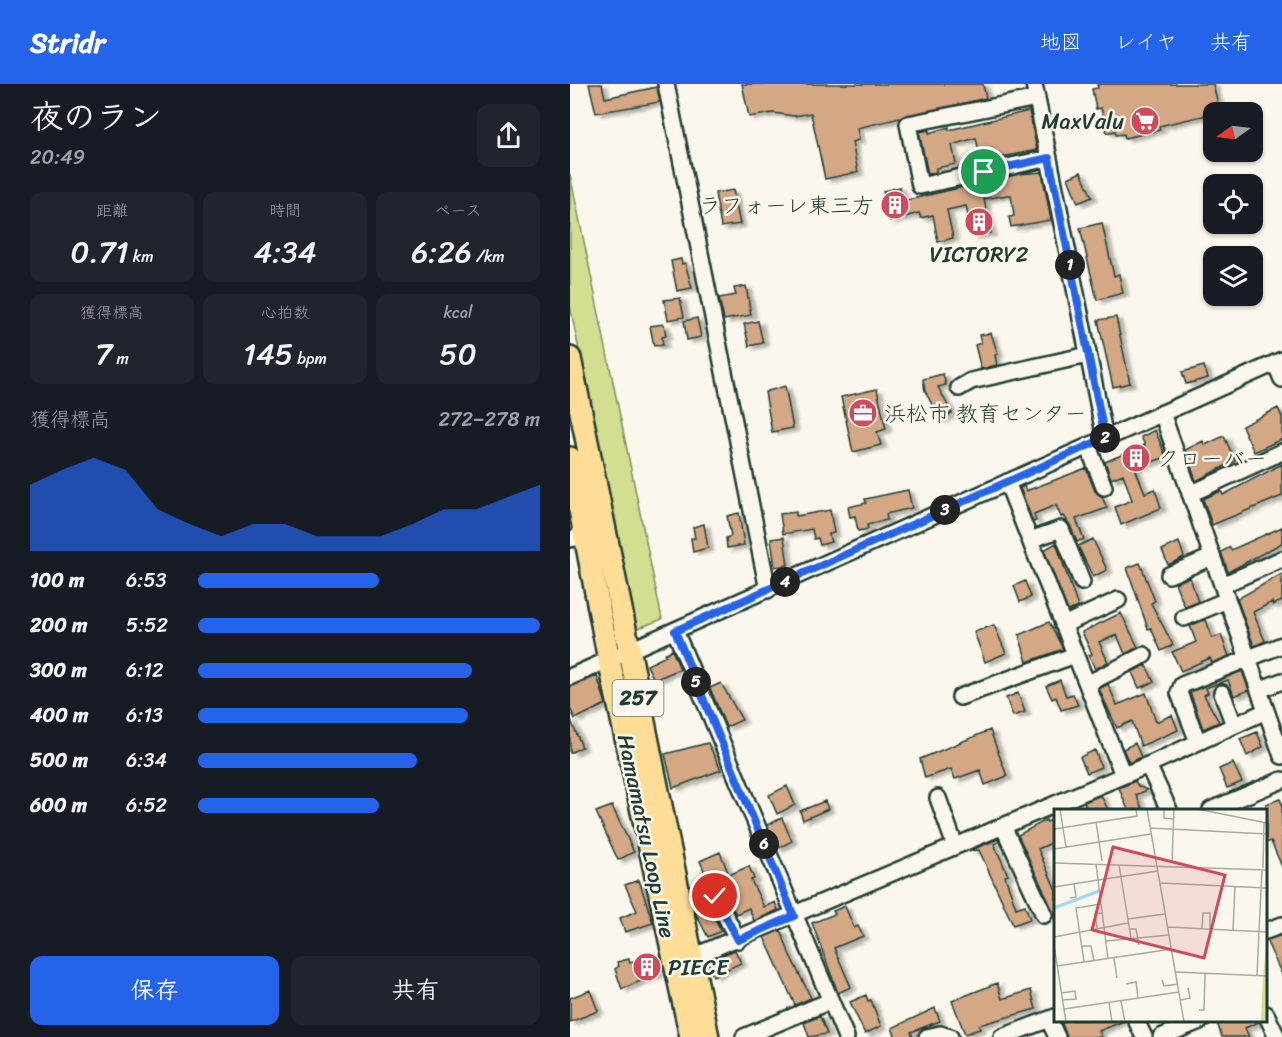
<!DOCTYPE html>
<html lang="ja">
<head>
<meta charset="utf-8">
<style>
	body { margin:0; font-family:Sriracha,"Klee One",sans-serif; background:#20242c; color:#f1f3f6; height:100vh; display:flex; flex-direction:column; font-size:22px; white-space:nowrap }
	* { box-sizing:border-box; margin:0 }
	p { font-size:20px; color:#9ea1a6 }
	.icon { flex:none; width:33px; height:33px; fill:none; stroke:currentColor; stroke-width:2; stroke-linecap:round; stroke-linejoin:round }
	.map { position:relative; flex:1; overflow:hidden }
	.side { display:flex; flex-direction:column; background:#171b24; width:570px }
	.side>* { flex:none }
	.needle { width:39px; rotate:256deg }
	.tools { position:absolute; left:633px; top:18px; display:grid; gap:12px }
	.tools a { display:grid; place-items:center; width:60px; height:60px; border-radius:12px; background:#171b24; box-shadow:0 2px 4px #0004; font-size:30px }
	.pin { position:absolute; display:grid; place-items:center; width:51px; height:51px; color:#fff; margin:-26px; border:3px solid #fff; border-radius:50%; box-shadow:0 2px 6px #0007 }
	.km { position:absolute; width:30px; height:30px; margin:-15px; border-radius:50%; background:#222; color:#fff; font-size:16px; line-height:30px; text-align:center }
	.round { display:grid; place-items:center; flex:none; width:63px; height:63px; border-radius:12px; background:#20242c }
	.overview { display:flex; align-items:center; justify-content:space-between; height:102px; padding:0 30px }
	h1 { font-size:33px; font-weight:600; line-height:45px }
	.stats { display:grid; grid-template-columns:repeat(3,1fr); gap:9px; height:102px; padding:6px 30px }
	.stats div { display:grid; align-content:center; border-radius:12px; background:#20242c; text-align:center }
	.stats b { font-size:30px; font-weight:600 }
	.stats small { font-size:16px; font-weight:400 }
	.stats p { font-size:16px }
	.chart { height:168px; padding:12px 30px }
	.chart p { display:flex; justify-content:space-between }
	.chart svg { width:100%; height:108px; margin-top:6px; fill:#2563eb; opacity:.7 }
	.cta { display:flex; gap:12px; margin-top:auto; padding:12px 30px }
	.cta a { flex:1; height:69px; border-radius:12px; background:#2563eb; color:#fff; font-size:24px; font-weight:600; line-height:69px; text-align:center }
	.cta a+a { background:#20242c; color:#f1f3f6 }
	ul { padding:0 30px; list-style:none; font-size:20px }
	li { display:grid; grid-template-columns:96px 72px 1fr; align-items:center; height:45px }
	li i { height:15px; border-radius:8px; background:#2563eb }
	header { display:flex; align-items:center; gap:36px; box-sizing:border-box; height:84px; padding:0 30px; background:#2563eb; color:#fff }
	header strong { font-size:28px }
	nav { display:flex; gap:33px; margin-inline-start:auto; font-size:21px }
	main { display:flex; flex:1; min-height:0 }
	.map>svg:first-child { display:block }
	.green { fill:#d3de91; stroke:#798e62; stroke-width:1.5 }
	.building { fill:#d4a785; stroke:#1f3d34; stroke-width:1.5; filter:url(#shadow) }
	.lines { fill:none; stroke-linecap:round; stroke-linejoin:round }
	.minor-casing { stroke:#1f3d34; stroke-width:20 }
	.highway-casing { stroke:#1f3d34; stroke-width:26 }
	.minor { stroke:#fbf7ec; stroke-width:15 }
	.highway { stroke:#ffdd96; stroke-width:21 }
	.route-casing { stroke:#fff; stroke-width:12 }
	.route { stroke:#2563eb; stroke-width:8 }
	.labels { text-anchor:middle; stroke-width:5; stroke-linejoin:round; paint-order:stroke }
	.shield { fill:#fbf7ec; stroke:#61756b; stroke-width:1.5 }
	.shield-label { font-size:21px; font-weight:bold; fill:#1f3d34 }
	.poi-label { font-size:22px; fill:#1f3d34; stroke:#fbf7ec; text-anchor:start }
	.street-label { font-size:22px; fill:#1f3d34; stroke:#fbf7ec }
	.inset-river { fill:none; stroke:#9bd8fc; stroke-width:3 }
	.inset-road { fill:none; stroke:#a3ada2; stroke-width:1.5 }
	.view { fill:#d1495b; fill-opacity:0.15; stroke:#d1495b; stroke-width:3 }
	.inset-edge { fill:none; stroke:#1f3d34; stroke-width:3 }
</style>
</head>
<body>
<header>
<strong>Stridr</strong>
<nav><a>地図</a><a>レイヤ</a><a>共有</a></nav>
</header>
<main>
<section class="side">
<div class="overview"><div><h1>夜のラン</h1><p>20:49</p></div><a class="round"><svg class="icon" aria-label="share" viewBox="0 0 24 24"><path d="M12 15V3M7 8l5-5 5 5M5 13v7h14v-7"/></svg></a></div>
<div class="stats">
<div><p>距離</p><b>0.71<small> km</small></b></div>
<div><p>時間</p><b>4:34</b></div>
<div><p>ペース</p><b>6:26<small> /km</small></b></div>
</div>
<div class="stats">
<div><p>獲得標高</p><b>7<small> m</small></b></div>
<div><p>心拍数</p><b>145<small> bpm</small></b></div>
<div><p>kcal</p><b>50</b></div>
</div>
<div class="chart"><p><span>獲得標高</span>272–278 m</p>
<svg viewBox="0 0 160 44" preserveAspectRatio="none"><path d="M0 44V17L10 11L20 6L30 11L40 27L50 33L60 38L70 33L80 33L90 38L100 38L110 38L120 33L130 27L140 27L150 22L160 17V44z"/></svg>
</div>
<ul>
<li><b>100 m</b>6:53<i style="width:53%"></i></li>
<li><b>200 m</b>5:52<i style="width:100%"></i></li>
<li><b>300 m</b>6:12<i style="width:80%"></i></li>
<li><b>400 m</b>6:13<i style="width:79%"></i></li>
<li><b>500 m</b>6:34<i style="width:64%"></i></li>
<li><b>600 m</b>6:52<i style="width:53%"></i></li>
</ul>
<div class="cta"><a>保存</a><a>共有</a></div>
</section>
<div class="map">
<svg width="712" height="953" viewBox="0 0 712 953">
	<defs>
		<filter id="shadow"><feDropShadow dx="5.5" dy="3" stdDeviation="1.5" flood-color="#0004"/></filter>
	</defs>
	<rect width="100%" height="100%" fill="#fbf7ec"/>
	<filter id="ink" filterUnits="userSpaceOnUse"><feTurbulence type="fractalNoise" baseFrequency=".0167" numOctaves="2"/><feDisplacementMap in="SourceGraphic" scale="12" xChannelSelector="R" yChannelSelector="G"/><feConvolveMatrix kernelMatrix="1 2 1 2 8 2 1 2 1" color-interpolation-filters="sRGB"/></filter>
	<g filter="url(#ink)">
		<path class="green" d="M0,90l92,445 -28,11 -64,-325z"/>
		<path class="building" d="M19,0h13l3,14 52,-11 3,15 -64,11z
			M172,0h241l3,14 -129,30 2,12 -7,2 6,30 -33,7 -14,-66 -17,3 -21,-3 -24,4z
			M527,0h116l7,28 -61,14 1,4 -35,8 -1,-4 -8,1 -1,-4 -8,2 -6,-25 -5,1 -4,-20 6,-1z
			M459,27l8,39 -56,11 -5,-23 -24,7 4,19 -20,4v4l-8,2 -9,-42 10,-2v3l20,-6v3z
			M472,88l9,48 -40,7 -2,-10 5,-1 -3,-21h-4l-23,4 7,34 -19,3 -6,-30 -19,4 6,28 -15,4 -5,-27 -12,3 -2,-5 -29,8 -7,-30 17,-4 3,14 116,-27z
			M511,88l11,25 -14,6 -10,-25z
			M163,106l7,34 -19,3 -6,-34z
			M532,139l12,53 5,-2 4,19 -26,7 -17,-72z
			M111,175l1,5 3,-1 7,25 -15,3 -6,-30z
			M176,202l5,29 -27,5 -5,-22 17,-3 -2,-7z
			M110,214l4,19 -16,3 -4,-20z
			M546,233l14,66 -17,4 -15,-67z
			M127,234l4,19 -14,3 -3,-19z
			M188,237l5,22 -14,3 -5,-22z
			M94,240l2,12 -4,1 1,8 -9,1 -4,-20z
			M421,249l7,21 -3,1 2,10 -16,4 -6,-24 6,-2 -2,-8z
			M634,282l4,12 -22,6 -4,-12z
			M373,290l3,11 -8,2 14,26 -12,7 -15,-29 -2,-12z
			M215,302l8,42 -21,4 -7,-40z
			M307,305l9,40 -9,3 4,13 -28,7 -12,-55z
			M708,324l4,9v22l-28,13 -12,-26z
			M585,346l11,27 -31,11 10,25 10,-4 6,19 -40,17 -6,-18 17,-7 -9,-26 -12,5 -6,-17 40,-17 -4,-8z
			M654,352l11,25 -39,20 -11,-31 18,-9 2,4z
			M712,380v32l-70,29 -9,-26 18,-8 2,4z
			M516,384l9,23 7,6 5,11 -31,11 8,20 -7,3 -7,-17 -6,-9 -3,1 -5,-12 -22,9 2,7 -3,1 -13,-34 4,-2 2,5z
			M338,406l4,18 -26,6 1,6 -20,5 1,4 -10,2 -3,-15 -5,1 -2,-10 18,-4 -1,-4z
			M260,426l4,23 -5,1 2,8 -11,3 -2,-7 -4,1 -2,-10 -29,5 -3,-20 16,-2v4z
			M169,429l5,32 -17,3 -1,-10 5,-2 -4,-20z
			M134,440l4,24 -15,4 -2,-14h4l-2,-11z
			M712,443v16l-54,29 -7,-20 9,-5 1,3z
			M214,453l4,28 -13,2 -4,-28z
			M523,455l14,31 -14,7 -15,-31z
			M609,458l5,15 -16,8 -6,-15z
			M486,459l22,64 -10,4 -24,-61z
			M570,479l15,38 -4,2 22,42 -12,6 -10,-23 -3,1 -21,-61z
			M712,490v27l-9,4 -1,-3 -19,10 12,29 -11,5 -17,-47z
			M620,493l8,25 -13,5 -10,-24z
			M455,497l6,16 -11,5 -6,-16z
			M551,529l17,34 -13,7 -8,-19 -18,7 9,20 -13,7 -6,-14 3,-1 -10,-22z
			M636,535l6,19 9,-3 8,21 -17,7 -2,-5 -29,13 -9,-19 24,-10 -6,-16z
			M479,538l14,27 -36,13 -8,-27z
			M424,541l12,28 -21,9 -11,-30z
			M102,566l8,19 -26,11 -7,-15 19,-9 -2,-2z
			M576,581l8,17 -15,6 -7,-16z
			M672,587l7,19 -15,6 -6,-16 -22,8 2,5 -4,2 15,27 -16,7 -13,-37z
			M27,592l9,28 -31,15 -5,-11v-21z
			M490,596l6,16 7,-2 5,11 -17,5 -5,-13 -4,2 -6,-13z
			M151,599l21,37 -16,7 -16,-39z
			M538,600l9,21 29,-12 10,29 16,-7 6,15 -37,16 -9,-25 -15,7 -18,-39z
			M448,609l7,19 -12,4 -7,-18z
			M0,634l12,29 -12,6z
			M420,646l17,46 -22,9 -5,-15 -25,9 -4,-10 -26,9 -5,-19z
			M687,648l6,15 -16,9 -7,-17z
			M138,659l13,27 -48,18 -8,-34z
			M565,659l6,14 -12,6 -6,-14z
			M525,666l6,17 -14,6 -7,-16z
			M663,679l9,19 -15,6 -8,-19z
			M565,697l3,5 9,4 -11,5 7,15h-15l-9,-22z
			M217,702l8,19 -18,9 -8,-19z
			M531,711l7,15h-21l-3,-8z
			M710,715l2,5v63l-11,-26 -5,2v-39z
			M255,717l3,8 -25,11 -3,-9z
			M42,722l22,46 -16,8 -22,-48z
			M212,734l10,23 -15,8 -10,-24z
			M486,734v23l-18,8 18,41v33l-3,-12 -35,-76 28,-15 1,2z
			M428,755l1,3 -5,2 14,31 -3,1 11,32 9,-3 5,14 -17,6 -34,-75 -10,1z
			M150,768l9,23 20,-9 5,13 -3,1 13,27 11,-5 3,8 -24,11 -5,-13 -13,6 -13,-23 -3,-3 -9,-1 -4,4 -1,9 15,31 -13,6 -12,-23 -4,-22 19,-5 -11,-26z
			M69,796l14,43 -28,9 -5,-14 17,-7 -12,-26z
			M275,822l9,22 4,-2 5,10 -29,12 17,39 -13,6 -26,-70 23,-9 -2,-3z
			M211,846l8,23 22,45 -16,7 -31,-68z
			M712,851v40l-16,-35z
			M165,866l6,13 -28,13 -6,-15z
			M80,869l9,20 -37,16 -7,-20 4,-3 -2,-4 12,-3 1,4z
			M427,899l5,16 29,-9 5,19 -57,16 1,4 -15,5 -13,-33z
			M20,906l8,21 -28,11v-24z
			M296,911l2,6 3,-1 10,26 -16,8 -15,-32z
			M365,924l5,13 -29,11 2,5h-17l-4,-9z
			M250,932l7,18 -18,3 -5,-14z
			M494,936h60v1l-25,10 3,6h-35l-5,-13z
			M646,936h42l1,2 -14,6 4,9h-27z"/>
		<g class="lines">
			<g class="minor-casing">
				<path id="minor" d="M96,0l102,506
					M464,0l71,354
					M467,14l-129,26 12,62 129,-28
					M705,279l7,16
					M389,304l12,-7 117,-26
					M592,329l120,343
					M518,362l16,41
					M437,398l116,293
					M620,410l92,-42
					M0,455l15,-3
					M460,456l31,-11 21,53
					M599,491l43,-18
					M652,501l60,-26
					M614,534l43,-18
					M493,541l55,-25
					M105,547l171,406
					M0,593l712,-317
					M517,600l57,-29
					M689,606l23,-9
					M652,609l12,32
					M390,613l115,-42
					M628,658l-19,-49 3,-8 100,-40
					M578,681l21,45
					M368,714l17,48
					M641,726l71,-30
					M433,742l41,89
					M145,812l23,44
					M696,847l16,-6
					M120,874l458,-193 118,-54
					M696,930l11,23
					M479,936l8,17
					M566,936l8,17
					M174,953l86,-36
					M357,953l13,-3 10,3
					M432,953l53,-20
					M591,953l41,-17"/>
			</g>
			<g class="highway-casing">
				<path id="highway" d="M0,274l138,679
					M0,374l39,202 82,377"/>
			</g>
			<use href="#minor" class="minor"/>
			<use href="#highway" class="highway"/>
		</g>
	</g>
	<g class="lines" filter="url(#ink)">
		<g class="route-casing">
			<path id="route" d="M145,812l23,44 56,-24 -119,-285 430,-193 -56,-280 -65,14"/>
		</g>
		<use href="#route" class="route"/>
	</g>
	<defs>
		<g id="supermarket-disc" transform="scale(1.5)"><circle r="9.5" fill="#d1495b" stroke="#fbf7ec"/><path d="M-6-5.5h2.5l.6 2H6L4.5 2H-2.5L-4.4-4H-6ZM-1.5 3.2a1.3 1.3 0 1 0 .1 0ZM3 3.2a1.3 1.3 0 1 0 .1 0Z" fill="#fff"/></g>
		<g id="building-disc" transform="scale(1.5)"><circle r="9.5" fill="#d1495b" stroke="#fbf7ec"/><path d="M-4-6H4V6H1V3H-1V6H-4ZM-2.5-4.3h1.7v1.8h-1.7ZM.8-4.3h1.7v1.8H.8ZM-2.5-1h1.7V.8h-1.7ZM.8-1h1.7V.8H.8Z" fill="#fff"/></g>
		<g id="office-disc" transform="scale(1.5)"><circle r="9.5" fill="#d1495b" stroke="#fbf7ec"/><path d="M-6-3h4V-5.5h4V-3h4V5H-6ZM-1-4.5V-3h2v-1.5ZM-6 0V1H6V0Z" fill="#fff"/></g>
	</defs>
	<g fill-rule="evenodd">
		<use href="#supermarket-disc" x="575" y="37"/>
		<use href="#building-disc" x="325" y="121"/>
		<use href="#building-disc" x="409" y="138"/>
		<use href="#office-disc" x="293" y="329"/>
		<use href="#building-disc" x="566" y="374"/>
		<use href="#building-disc" x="77" y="883"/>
	</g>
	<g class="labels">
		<rect class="shield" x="42.5" y="596" width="51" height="36" rx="4.5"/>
		<g class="shield-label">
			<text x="68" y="621">257</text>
		</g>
		<g class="poi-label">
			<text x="554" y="45" text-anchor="end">MaxValu</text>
			<text x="304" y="129" text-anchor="end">ラフォーレ東三方</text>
			<text x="409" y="178" text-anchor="middle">VICTORY2</text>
			<text x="314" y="337">浜松市 教育センター</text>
			<text x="587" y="382">クローバー</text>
			<text x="98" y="891">PIECE</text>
		</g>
		<g class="street-label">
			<text transform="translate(77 752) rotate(78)" y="8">Hamamatsu Loop Line</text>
		</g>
	</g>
	<g transform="translate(484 725)">
		<rect width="213" height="213" fill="#fbf7ec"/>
		<path d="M213,133v77l-6,3 2,-47z" fill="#d3de91"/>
		<path class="inset-river" d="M0,99l45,-17"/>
		<path class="inset-road" d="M6,0l6,38M93,0l37,213M110,0v9l9,1M143,0l70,14M42,13l6,39M96,19l117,6M0,20l83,-13 -1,-7M0,40l97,-15M0,54l213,7M118,54l2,-54M42,55l12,95M65,56l12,73M209,59l1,-46M44,71l60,-9M106,74l107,5M0,78l44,-7M16,89l6,-1 -2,-13M74,110l37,-5M114,118l99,5M43,120l-2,-15 7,-1M75,120h7l3,16M148,120l1,-16h7v16M179,121l2,-44M205,122l3,-61M0,128l74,-14M52,132l63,-6M0,136l12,77M28,137h9l3,15M60,149l3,20M30,153l-8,-54 25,-4M3,157l115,-17M122,163l91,4M203,167l2,-45M108,171l2,6 14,-2M72,175l10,-2 2,16M7,184l14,-2 1,8 -13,1M127,191l9,-2 -2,-10M67,192l4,21M55,193l3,20M10,200l115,-17M145,201h5l1,-37"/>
		<path class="view" d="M59,38l112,28 -21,83 -112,-28z"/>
		<rect width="213" height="213" class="inset-edge"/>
	</g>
</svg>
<div class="tools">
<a><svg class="needle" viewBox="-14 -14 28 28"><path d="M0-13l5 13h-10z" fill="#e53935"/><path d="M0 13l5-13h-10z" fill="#9ea1a6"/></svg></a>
<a><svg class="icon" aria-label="locate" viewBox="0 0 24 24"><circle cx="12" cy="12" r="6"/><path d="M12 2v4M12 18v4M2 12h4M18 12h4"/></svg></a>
<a><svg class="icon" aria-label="layers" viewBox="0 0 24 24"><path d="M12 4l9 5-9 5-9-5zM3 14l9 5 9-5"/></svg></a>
</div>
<div class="pin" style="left:414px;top:88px;background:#1e9e55"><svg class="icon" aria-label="arrive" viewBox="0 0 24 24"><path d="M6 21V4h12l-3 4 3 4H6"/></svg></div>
<div class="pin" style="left:145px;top:812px;background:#d93025"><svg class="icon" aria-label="check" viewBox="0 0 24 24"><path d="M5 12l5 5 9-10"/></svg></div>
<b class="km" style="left:500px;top:181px">1</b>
<b class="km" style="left:535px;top:354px">2</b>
<b class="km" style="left:375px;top:426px">3</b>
<b class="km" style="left:215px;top:498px">4</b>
<b class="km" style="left:126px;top:598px">5</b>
<b class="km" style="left:194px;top:760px">6</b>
</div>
</main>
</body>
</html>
